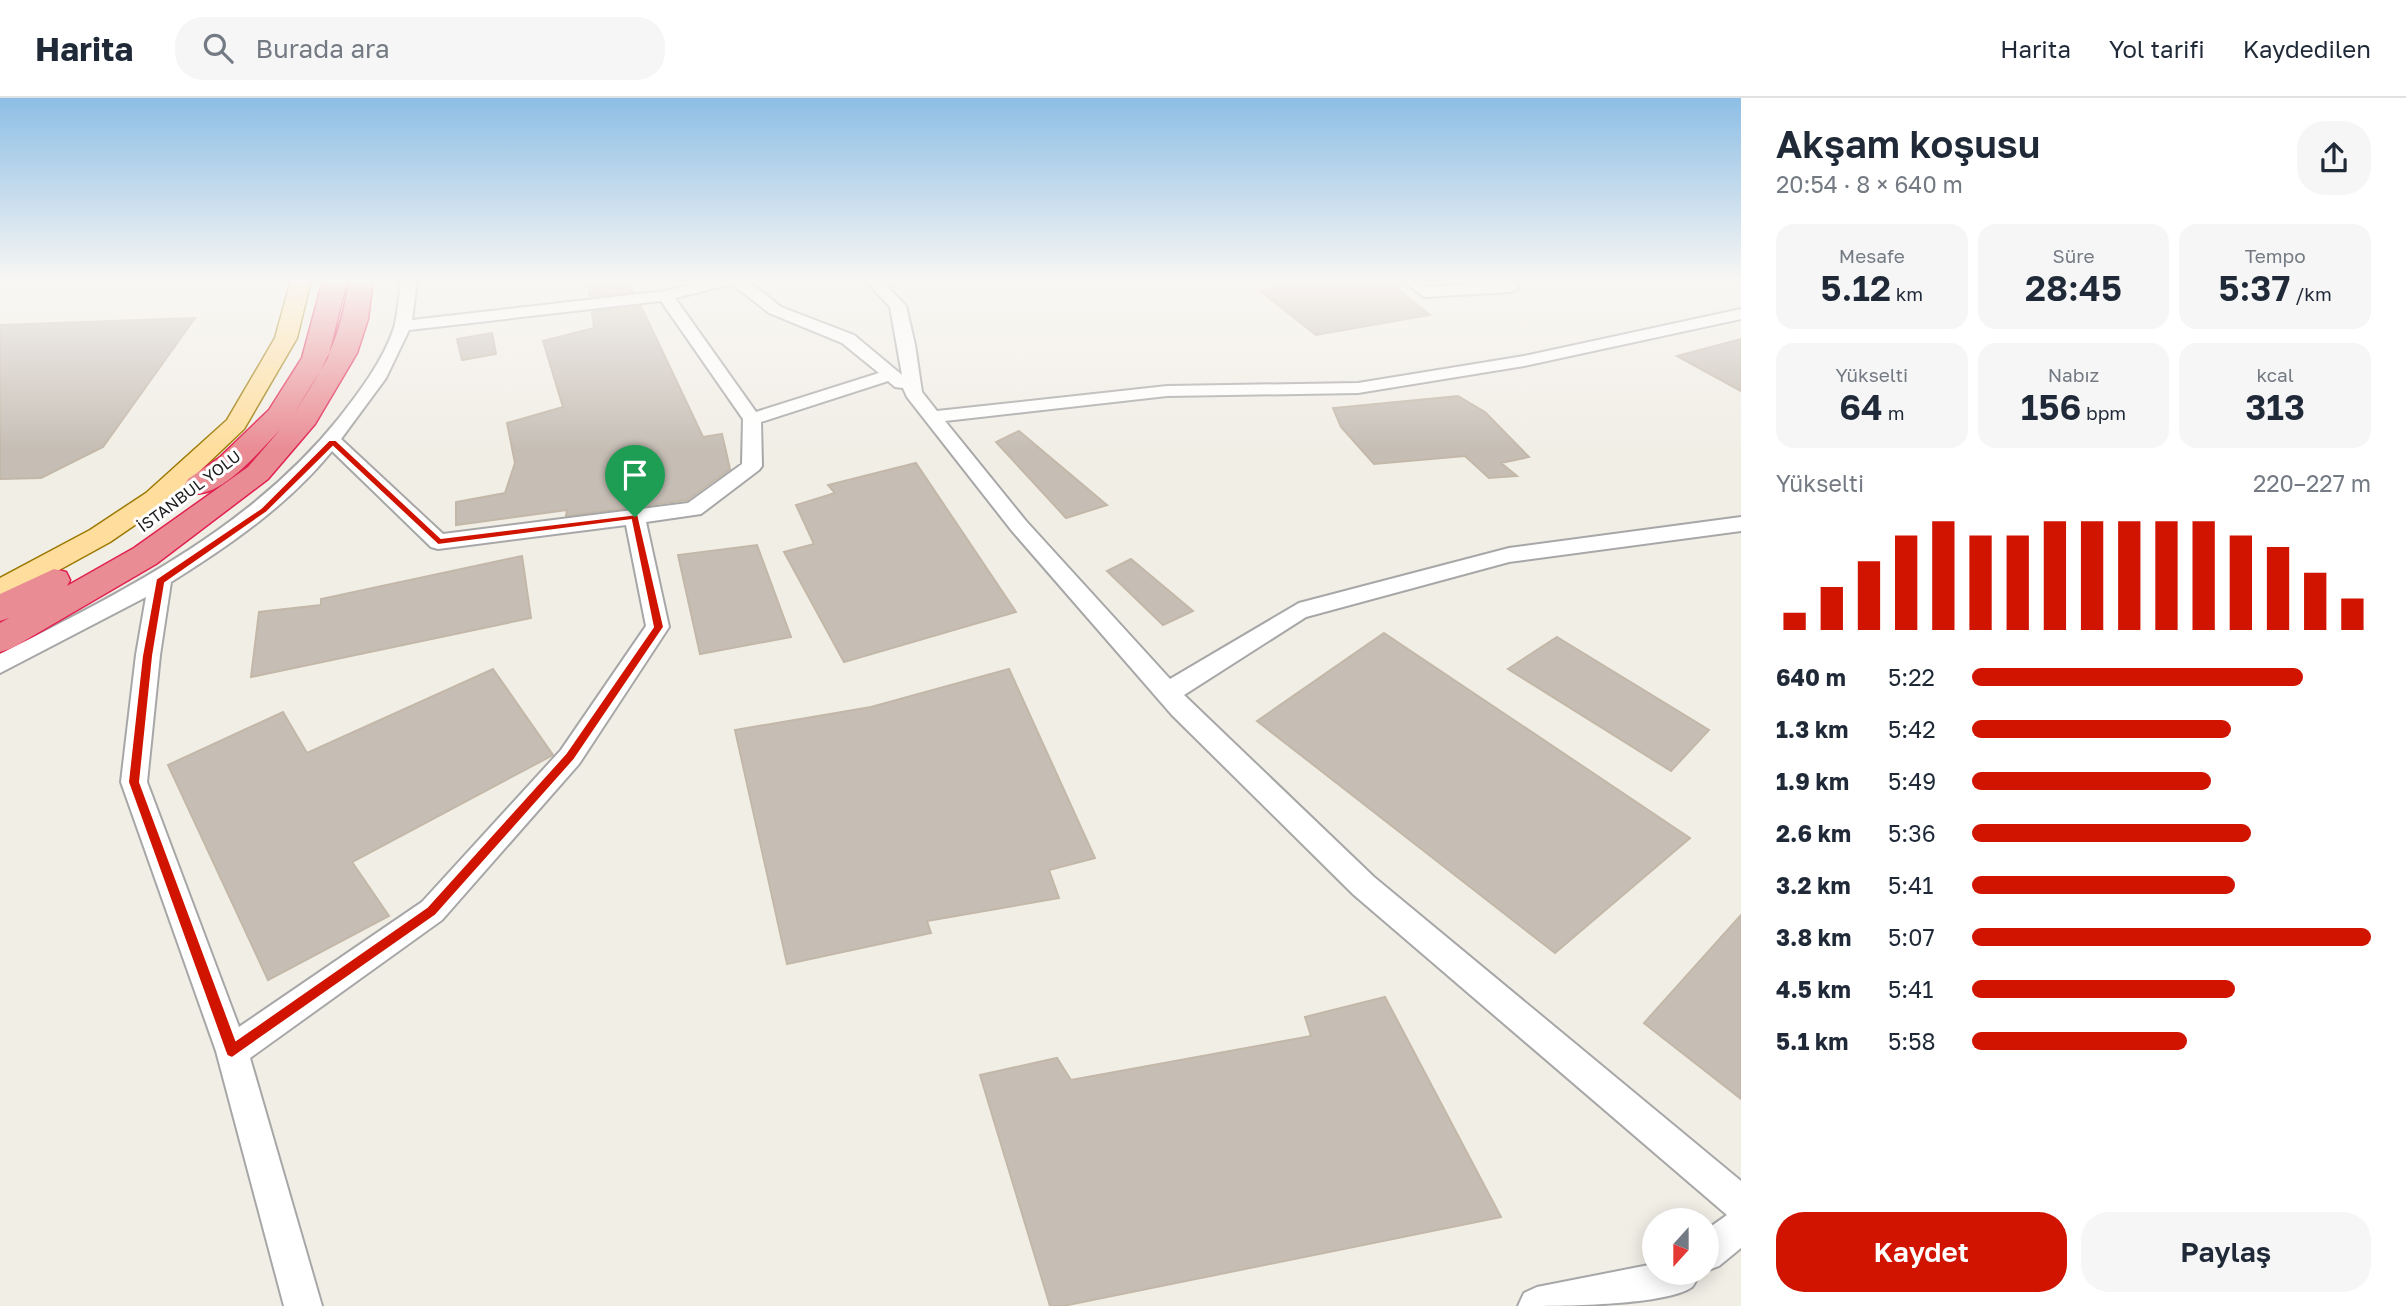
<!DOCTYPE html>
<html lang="tr">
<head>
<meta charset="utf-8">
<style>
	body { margin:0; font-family:"Golos Text",sans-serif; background:#f6f6f7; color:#1f2937; height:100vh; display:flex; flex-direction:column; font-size:26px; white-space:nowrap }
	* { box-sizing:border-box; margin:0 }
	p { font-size:23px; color:#747a83 }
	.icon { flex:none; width:38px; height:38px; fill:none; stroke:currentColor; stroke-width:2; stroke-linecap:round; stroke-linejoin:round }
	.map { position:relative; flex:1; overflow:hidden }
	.details { display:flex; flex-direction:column; background:#fff; width:665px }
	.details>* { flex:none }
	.needle { width:46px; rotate:201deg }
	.fabs { position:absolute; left:1642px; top:1110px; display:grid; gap:14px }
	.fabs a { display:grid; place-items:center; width:77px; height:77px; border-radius:50%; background:#fff; box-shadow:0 4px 18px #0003; font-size:35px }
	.pin { position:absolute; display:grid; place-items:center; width:60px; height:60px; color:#fff; margin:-72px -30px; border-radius:50% 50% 50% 0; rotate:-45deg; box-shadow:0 0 7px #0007 }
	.pin .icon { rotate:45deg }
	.round { display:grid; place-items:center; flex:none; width:74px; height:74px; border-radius:28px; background:#f6f6f7 }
	.overview { display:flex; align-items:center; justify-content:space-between; height:119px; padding:0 35px }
	h1 { font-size:38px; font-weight:600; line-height:52px }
	.figures { display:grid; grid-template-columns:repeat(3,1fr); gap:10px; height:119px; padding:7px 35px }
	.figures div { display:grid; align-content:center; border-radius:18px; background:#f6f6f7; text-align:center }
	.figures b { font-size:35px; font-weight:600 }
	.figures small { font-size:19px; font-weight:400 }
	.figures p { font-size:19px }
	.chart { height:196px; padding:14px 35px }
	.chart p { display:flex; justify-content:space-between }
	.chart svg { width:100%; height:126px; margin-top:7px; stroke:#d01400; stroke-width:6 }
	.primary-button { display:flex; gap:14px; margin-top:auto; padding:14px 35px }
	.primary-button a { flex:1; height:80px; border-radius:28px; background:#d01400; color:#fff; font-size:28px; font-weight:600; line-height:80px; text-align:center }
	.primary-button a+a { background:#f6f6f7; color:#1f2937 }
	ul { padding:0 35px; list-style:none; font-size:23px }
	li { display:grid; grid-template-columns:112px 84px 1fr; align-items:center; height:52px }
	li i { height:18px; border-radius:9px; background:#d01400 }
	header { display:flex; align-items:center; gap:42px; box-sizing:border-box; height:98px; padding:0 35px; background:#fff; border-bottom:2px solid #e0e1e3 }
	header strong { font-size:33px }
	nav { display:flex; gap:38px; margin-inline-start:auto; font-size:24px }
	.search { width:490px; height:63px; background:#f6f6f7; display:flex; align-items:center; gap:18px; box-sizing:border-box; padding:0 24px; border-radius:28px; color:#747a83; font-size:26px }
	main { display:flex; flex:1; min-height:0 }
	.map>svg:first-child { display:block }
	.building { fill:#c6beb5; stroke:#c3b7a8; stroke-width:2 }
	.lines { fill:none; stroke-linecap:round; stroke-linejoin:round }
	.minor-casing { stroke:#a7a7a7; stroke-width:4 }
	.major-casing { stroke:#9c7800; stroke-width:3 }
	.highway-casing { stroke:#e12150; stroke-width:3 }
	.minor { fill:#fff; fill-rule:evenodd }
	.major { fill:#ffde9d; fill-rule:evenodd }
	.highway { fill:#ea8c94; fill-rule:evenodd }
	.route { fill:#d01400; stroke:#fff; stroke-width:2; fill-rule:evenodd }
	.labels { text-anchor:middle; stroke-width:6; stroke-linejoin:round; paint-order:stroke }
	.far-street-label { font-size:16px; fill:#202020; stroke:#fff }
</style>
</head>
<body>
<header>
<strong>Harita</strong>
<div class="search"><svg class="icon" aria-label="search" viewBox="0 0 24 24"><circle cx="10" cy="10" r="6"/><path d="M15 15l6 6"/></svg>Burada ara</div>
<nav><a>Harita</a><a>Yol tarifi</a><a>Kaydedilen</a></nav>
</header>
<main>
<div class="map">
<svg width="1741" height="1208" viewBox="0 0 1741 1208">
	<rect width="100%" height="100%" fill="#f1eee6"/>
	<path class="building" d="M587,182h42l5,12 -44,5z
		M1315,182h71l44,35 -114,20 -56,-44z
		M641,208l62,131 19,-3 8,35 -43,31 -121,16 1,-6 -111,15v-23l49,-9 10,-30 -8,-40 56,-16 -20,-66 51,-13 -2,-16z
		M195,220l-92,129 -62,31 -41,1v-154z
		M492,235l4,21 -34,6 -5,-21z
		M1741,241v52l-64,-35z
		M1458,298l27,16 44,45 -28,6 16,13 -28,2 -24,-22 -91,8 -33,-37 -8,-19z
		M1019,333l88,74 -41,13 -70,-76z
		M916,365l100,149 -172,50 -60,-110 30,-8 -18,-39 39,-12 -7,-8z
		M757,447l34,92 -91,17 -22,-99z
		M522,458l9,62 -280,59 8,-65 62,-7v-6z
		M1131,461l62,52 -30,14 -56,-54z
		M1384,535l306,205 -135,115 -298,-232z
		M1557,539l152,93 -38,41 -163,-102z
		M493,571l60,86 -201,107 37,54 -121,64 -100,-215 115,-53 24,41z
		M1009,571l86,189 -46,12 10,28 -132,23 4,12 -144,31 -52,-234 136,-23z
		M1741,817v184l-97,-76z
		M1385,899l116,220 -438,89h-13l-70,-231 77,-17 14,22 240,-44 -6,-19z"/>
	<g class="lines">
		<g class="minor-casing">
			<path id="minor" d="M401,182h16l-5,40 253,-29 43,-11h39l34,27 73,28 48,40 -12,-68 -25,-27h16l25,26 9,39 7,47 15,19 230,-25 191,-3 166,-27 217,-47v10l-217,47 -166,27 -191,3 -222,25 81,100 144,158 129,-76 210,-55 232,-31v14l-232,31 -203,55 -122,78 190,182 367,304v67l-22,18 -13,5v-41l21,-15 -373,-320 -182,-180 -160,-184 -105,-134 -4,-9 -8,-1 -7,-6 -127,41 1,44 -3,4 -58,44 -55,8 23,105 -90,137 -137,156 -192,138 72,248h-38l-68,-255 -95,-269 15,-127 10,-58 -146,76v-19c124,-63 250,-125 339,-236 21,-27 44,-57 55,-90 4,-15 5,-32 7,-48zM732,186l37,29 73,30 37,30 -123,39 -81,-114zM661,203l82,118 -1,45 -54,39 -245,31 -102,-95 45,-61 23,-48zM332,353l99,96 7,2 188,-24 20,101 -85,124 -139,152 -183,125 -92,-245 13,-127 11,-73c58,-36 117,-77 161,-131z
				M1401,182h17l9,7 84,-5 8,5 -8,5 -87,5z
				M1654,1166v8h45c-2,5 -3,11 -7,15 -27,19 -135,19 -174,19l6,-13 13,-6z"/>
		</g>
		<g class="major-casing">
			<path id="major" d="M291,182h20l-14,58 -53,91 -80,76 -54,37 -100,55 -10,3v-22l90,-48 56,-37 81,-73 48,-82z"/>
		</g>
		<g class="highway-casing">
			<path id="highway" d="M323,182h24l-19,78 -35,57c32,-49 48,-76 56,-135h24l-5,39 -11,34 -42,71 -47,55 -112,85 -144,84 -12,4v-29l9,-5 -9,3v-27l54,-25 12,3 4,8 -3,6 67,-38 114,-81 32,-37c-21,21 -60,71 -92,63l-4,-7 4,-7 31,-21 50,-48 33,-52z"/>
		</g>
		<use href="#minor" class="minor"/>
		<use href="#major" class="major"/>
		<use href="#highway" class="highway"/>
	</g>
	<linearGradient id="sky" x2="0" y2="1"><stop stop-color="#8dbee5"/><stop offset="0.52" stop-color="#f9f7f4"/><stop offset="1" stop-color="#f9f7f4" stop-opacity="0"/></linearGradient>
	<rect width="1741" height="352" fill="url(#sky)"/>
	<path class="route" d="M329,342h7l105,98 197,-24 26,113 -90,133 -138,155 -204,143 -5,-2 -2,-5 -97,-269 14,-126 14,-77 105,-71zM333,349l105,98 193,-25 22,107 -87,126 -139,154 -191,133 -96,-258 13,-126 12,-73 102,-71z"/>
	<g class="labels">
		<g class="far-street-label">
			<text transform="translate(189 393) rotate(-37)" y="6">İSTANBUL YOLU</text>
		</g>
	</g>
</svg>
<div class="fabs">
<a><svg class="needle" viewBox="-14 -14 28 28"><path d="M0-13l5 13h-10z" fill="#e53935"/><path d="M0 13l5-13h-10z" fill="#747a83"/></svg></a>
</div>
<div class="pin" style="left:635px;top:419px;background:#1e9e55"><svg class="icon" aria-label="arrive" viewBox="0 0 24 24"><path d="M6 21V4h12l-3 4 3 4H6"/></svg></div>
</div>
<section class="details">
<div class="overview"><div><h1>Akşam koşusu</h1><p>20:54 · 8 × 640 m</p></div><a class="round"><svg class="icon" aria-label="share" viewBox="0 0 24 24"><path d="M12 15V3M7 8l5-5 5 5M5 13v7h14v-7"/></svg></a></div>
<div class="figures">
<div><p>Mesafe</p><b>5.12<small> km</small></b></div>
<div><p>Süre</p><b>28:45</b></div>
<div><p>Tempo</p><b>5:37<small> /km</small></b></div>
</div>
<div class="figures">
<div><p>Yükselti</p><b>64<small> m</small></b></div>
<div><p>Nabız</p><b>156<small> bpm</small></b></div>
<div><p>kcal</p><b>313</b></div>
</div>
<div class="chart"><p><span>Yükselti</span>220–227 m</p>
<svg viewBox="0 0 160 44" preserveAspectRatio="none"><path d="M5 44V38M15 44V29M25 44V20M35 44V11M45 44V6M55 44V11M65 44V11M75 44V6M85 44V6M95 44V6M105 44V6M115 44V6M125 44V11M135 44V15M145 44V24M155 44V33"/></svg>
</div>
<ul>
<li><b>640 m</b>5:22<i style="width:83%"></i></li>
<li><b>1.3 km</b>5:42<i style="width:65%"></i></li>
<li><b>1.9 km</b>5:49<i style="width:60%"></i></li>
<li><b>2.6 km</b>5:36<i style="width:70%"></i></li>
<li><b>3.2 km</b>5:41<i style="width:66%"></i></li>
<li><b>3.8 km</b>5:07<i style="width:100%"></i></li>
<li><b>4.5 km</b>5:41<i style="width:66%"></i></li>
<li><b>5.1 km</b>5:58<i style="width:54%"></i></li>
</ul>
<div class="primary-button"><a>Kaydet</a><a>Paylaş</a></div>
</section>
</main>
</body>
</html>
